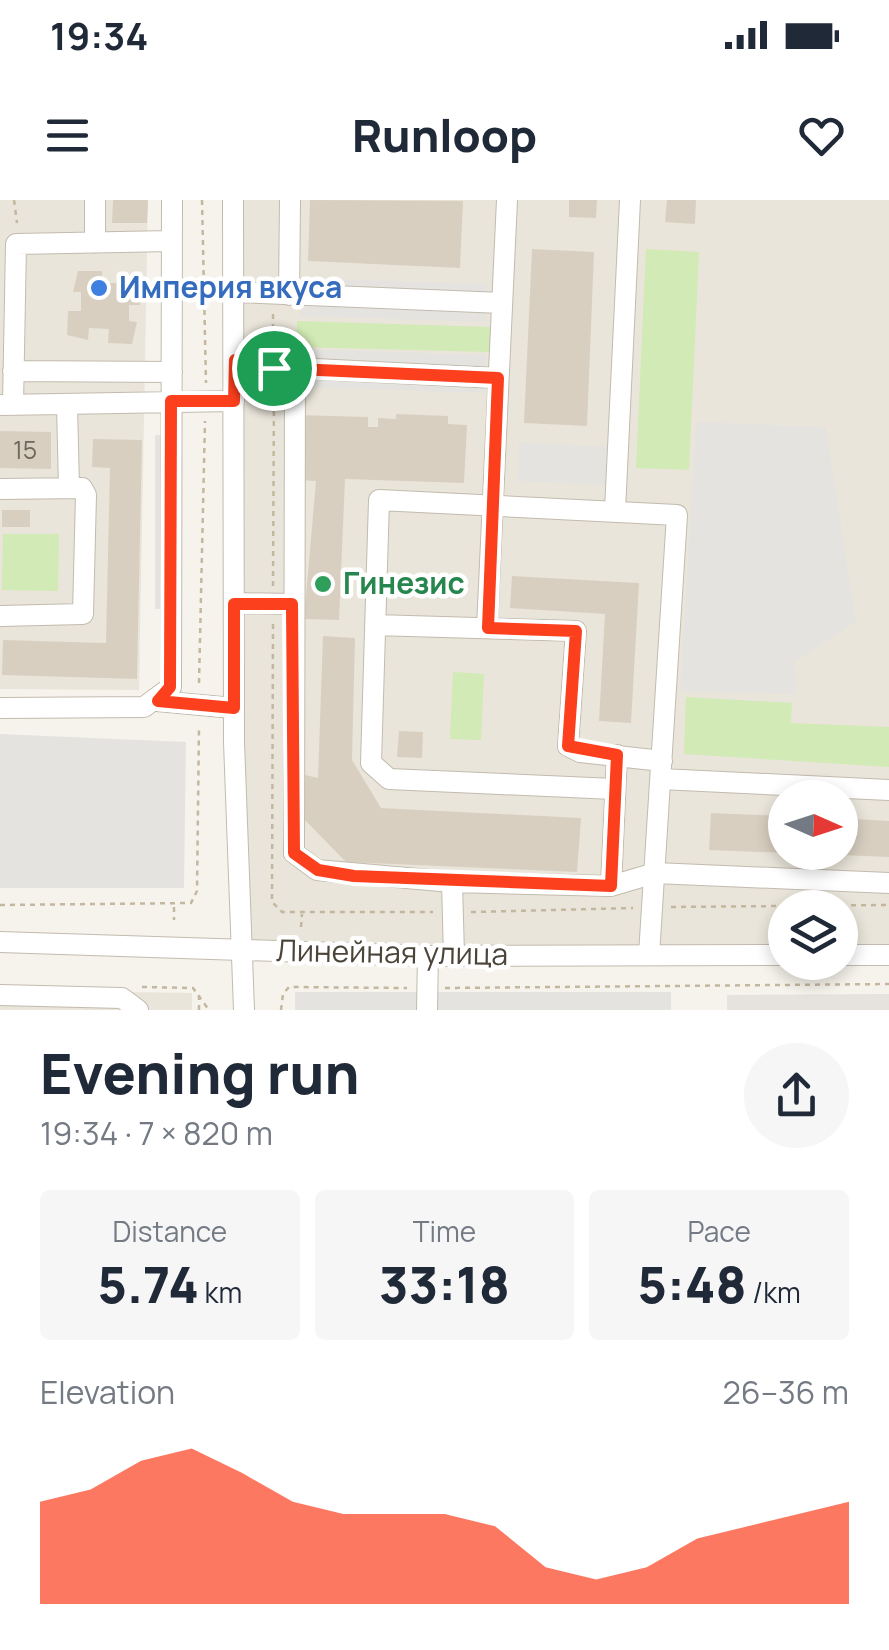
<!DOCTYPE html>
<html lang="en">
<head>
<meta charset="utf-8">
<style>
	body { margin:0; font-family:Manrope,sans-serif; background:#f6f6f7; color:#1f2937; height:100vh; display:flex; flex-direction:column; font-size:38px; white-space:nowrap }
	* { box-sizing:border-box; margin:0 }
	p { font-size:32px; color:#747a83 }
	.icon { flex:none; width:55px; height:55px; fill:none; stroke:currentColor; stroke-width:2; stroke-linecap:round; stroke-linejoin:round }
	.map { position:relative; height:810px; overflow:hidden }
	.details { display:flex; flex-direction:column; background:#fff; flex:1 }
	.details>* { flex:none }
	.needle { width:65px; rotate:93deg }
	.fabs { position:absolute; left:768px; top:580px; display:grid; gap:20px }
	.fabs a { display:grid; place-items:center; width:90px; height:90px; border-radius:50%; background:#fff; box-shadow:0 5px 15px #0003; font-size:50px }
	.pin { position:absolute; display:grid; place-items:center; width:85px; height:85px; color:#fff; margin:-42px; border:5px solid #fff; border-radius:50%; box-shadow:0 2px 10px #0007 }
	.round { display:grid; place-items:center; flex:none; width:105px; height:105px; border-radius:52px; background:#f6f6f7 }
	.headline { display:flex; align-items:center; justify-content:space-between; height:170px; padding:0 40px }
	h1 { font-size:55px; font-weight:800; line-height:75px }
	.metrics { display:grid; grid-template-columns:repeat(3,1fr); gap:15px; height:170px; padding:10px 40px }
	.metrics div { display:grid; align-content:center; border-radius:10px; background:#f6f6f7; text-align:center }
	.metrics b { font-size:50px; font-weight:800 }
	.metrics small { font-size:28px; font-weight:400 }
	.metrics p { font-size:28px }
	.chart { height:280px; padding:20px 40px }
	.chart p { display:flex; justify-content:space-between }
	.chart svg { width:100%; height:180px; margin-top:10px; fill:#fc3f1d; opacity:.7 }
	.status { display:flex; justify-content:space-between; align-items:center; height:70px; padding:0 50px; background:#fff; direction:ltr }
	.status svg { height:28px; fill:currentColor }
	header { display:flex; justify-content:space-between; align-items:center; height:130px; padding:0 40px; background:#fff; font-size:45px; font-weight:800 }
	.map>svg:first-child { display:block }
	.residential { fill:#eae5da; fill-rule:evenodd }
	.industrial { fill:#e6e2dd }
	.green { fill:#d2eab5 }
	.parking { fill:#e5e3e0 }
	.building { fill:#d8cfc1 }
	.lines { fill:none; stroke-linecap:round; stroke-linejoin:round }
	.minor-casing { stroke:#c2bbae; stroke-width:22 }
	.path { stroke:#c4b79f; stroke-width:2.5; stroke-dasharray:5 5; stroke-linecap:butt }
	.minor { stroke:#fff; stroke-width:20 }
	.route-casing { stroke:#fff; stroke-width:20 }
	.route { stroke:#fc3f1d; stroke-width:12 }
	.shop-dot { fill:#3f7fe0; stroke:#fff; stroke-width:4 }
	.leisure-dot { fill:#2e9e5b; stroke:#fff; stroke-width:4 }
	.labels { text-anchor:middle; stroke-width:9; stroke-linejoin:round; paint-order:stroke }
	.number-label { font-size:25px; fill:#6e675b }
	.shop-label { font-size:30px; font-weight:bold; fill:#366cbe; stroke:#fff; text-anchor:start }
	.leisure-label { font-size:30px; font-weight:bold; fill:#27864d; stroke:#fff; text-anchor:start }
	.street-label { font-size:30px; fill:#4b4439; stroke:#fff }
</style>
</head>
<body>
<div class="status"><b>19:34</b><svg viewBox="0 0 49 12"><path d="M0 12V9h3v3zM5 12V6h3v6zM10 12V3h3v9zM15 12V0h3v12zM26 1h20v11H26zM47 4h2v5h-2z"/></svg></div>
<header><svg class="icon" aria-label="menu" viewBox="0 0 24 24"><path d="M4 6h16M4 12h16M4 18h16"/></svg>Runloop<svg class="icon" aria-label="heart" viewBox="0 0 24 24"><path d="M12 20l-8-8c-3-5 5-10 8-4 3-6 11-1 8 4z"/></svg></header>
<div class="map">
<svg width="889" height="810" viewBox="0 0 889 810">
	<rect width="100%" height="100%" fill="#f6f3ec"/>
	<path class="residential" d="M0,0h148l-9,490 -139,-1z
		M233,0h656v755h-49v-47h-55v47l-543,-6zM785,598h55v54h-55z
		M0,790l192,3v17h-192z"/>
	<path class="industrial" d="M889,794v16h-162v-15z"/>
	<path class="green" d="M646,49l53,3 -10,218 -53,-2z
		M297,121l194,6 -1,25 -194,-5z
		M3,334h56l-1,57 -56,-1z
		M453,472l31,2 -3,66 -31,-1z
		M686,497l106,6 -1,20 98,4v40l-205,-13z"/>
	<path class="parking" d="M302,78l185,6 -1,38 -185,-6z
		M302,149l184,6 -1,38 -185,-6z
		M696,222l130,5 30,195 -61,40 1,32 -116,-3z
		M155,235h11l-1,174h-10z
		M519,242l90,5 -2,38 -90,-4z
		M0,534l186,8 -2,146h-184z
		M295,792h376v18h-376z"/>
	<path class="building" d="M113,0h35l-1,23h-35z
		M310,0l153,1 -3,67 -152,-7z
		M569,0h28l-1,18 -27,-1z
		M667,0h29l-1,24 -30,-2z
		M532,49l62,3 -7,174 -63,-3z
		M78,71h24v12h17l1,-8 21,4 -1,26h-11v16l8,1 -5,22 -24,-1 1,-14 -20,-1 -1,12 -21,-5 1,-24h13v-19h-8z
		M396,214l52,2v8l19,1 -3,58 -119,-4 -6,141 -35,-1 12,-138 -18,-1 -1,-65 71,2v10h10v-9l18,1z
		M0,231l51,1v37l-51,-1z
		M93,239l49,1 -5,239 -135,-4 1,-35 103,3 4,-175 -18,-1z
		M2,310h28v17h-28z
		M512,376l127,7 -8,140 -32,-2 6,-107 -95,-6z
		M323,436l32,2 -3,122 29,48 200,10 -4,54 -231,-10 -47,-48 2,-40 17,4z
		M399,531l24,1 -1,26 -25,-1z
		M711,613l74,3v37l-76,-3z
		M840,618l49,3v36l-49,-2z"/>
	<g class="lines">
		<g class="minor-casing">
			<path id="minor" d="M233,0l1,542 10,268
				M95,43v-43
				M235,92l267,11
				M289,95l1,-95
				M235,160l39,7 223,11
				M295,169l-1,484 23,17 135,12
				M13,171l159,1
				M2,205l232,-4
				M13,205l3,-161 155,-3
				M67,205l2,83
				M0,289l82,-1 4,7 -3,119 -83,2
				M615,310l15,-310
				M234,403l58,1
				M375,425l201,6 -8,115 12,6 82,9
				M487,428l20,-428
				M157,501l76,7
				M0,508l144,-1 27,-20 1,-487
				M617,555l-6,131 44,-13 234,10
				M661,579l228,11
				M614,589l-225,-10 -18,-16 8,-263 298,15 -28,440
				M0,742l428,14 357,-1
				M840,755h49
				M454,756l-2,-74 159,4
				M0,795l122,3 16,12
				M427,810l1,-54"/>
		</g>
		<path class="path" d="M14,0l3,23
			M202,0l4,183
			M273,114v32
			M273,386l1,-202
			M273,424l-1,278 10,10h151
			M199,483l6,-262
			M0,705l191,-2 6,-12 2,-165
			M174,707v13
			M671,707l218,-2
			M471,712l162,-4
			M301,727l1,-13
			M142,787l51,1 16,22
			M445,788l444,-4
			M199,810v-16
			M281,810l2,-16 6,-7 118,1"/>
		<use href="#minor" class="minor"/>
	</g>
	<g class="lines">
		<g class="route-casing">
			<path id="route" d="M235,160l39,8 224,10 -10,250 88,3 -8,115 49,9 -6,131 -257,-10 -36,-6 -24,-17 -2,-249h-58v104l-76,-7 12,-14 1,-286h63z"/>
		</g>
		<use href="#route" class="route"/>
	</g>
	<circle class="shop-dot" cx="99" cy="88" r="10"/>
	<circle class="leisure-dot" cx="323" cy="384" r="10"/>
	<g class="labels">
		<g class="number-label">
			<text x="25" y="259">15</text>
		</g>
		<g class="shop-label">
			<text x="119" y="98">Империя вкуса</text>
		</g>
		<g class="leisure-label">
			<text x="343" y="394">Гинезис</text>
		</g>
		<g class="street-label">
			<text transform="translate(392 753) rotate(1)" y="10">Линейная улица</text>
		</g>
	</g>
</svg>
<div class="fabs">
<a><svg class="needle" viewBox="-14 -14 28 28"><path d="M0-13l5 13h-10z" fill="#e53935"/><path d="M0 13l5-13h-10z" fill="#747a83"/></svg></a>
<a><svg class="icon" aria-label="layers" viewBox="0 0 24 24"><path d="M12 4l9 5-9 5-9-5zM3 14l9 5 9-5"/></svg></a>
</div>
<div class="pin" style="left:274px;top:168px;background:#1e9e55"><svg class="icon" aria-label="arrive" viewBox="0 0 24 24"><path d="M6 21V4h12l-3 4 3 4H6"/></svg></div>
</div>
<section class="details">
<div class="headline"><div><h1>Evening run</h1><p>19:34 · 7 × 820 m</p></div><a class="round"><svg class="icon" aria-label="share" viewBox="0 0 24 24"><path d="M12 15V3M7 8l5-5 5 5M5 13v7h14v-7"/></svg></a></div>
<div class="metrics">
<div><p>Distance</p><b>5.74<small> km</small></b></div>
<div><p>Time</p><b>33:18</b></div>
<div><p>Pace</p><b>5:48<small> /km</small></b></div>
</div>
<div class="chart"><p><span>Elevation</span>26–36 m</p>
<svg viewBox="0 0 160 44" preserveAspectRatio="none"><path d="M0 44V19L10 16L20 9L30 6L40 12L50 19L60 22L70 22L80 22L90 25L100 35L110 38L120 35L130 28L140 25L150 22L160 19V44z"/></svg>
</div>
</section>
</body>
</html>
